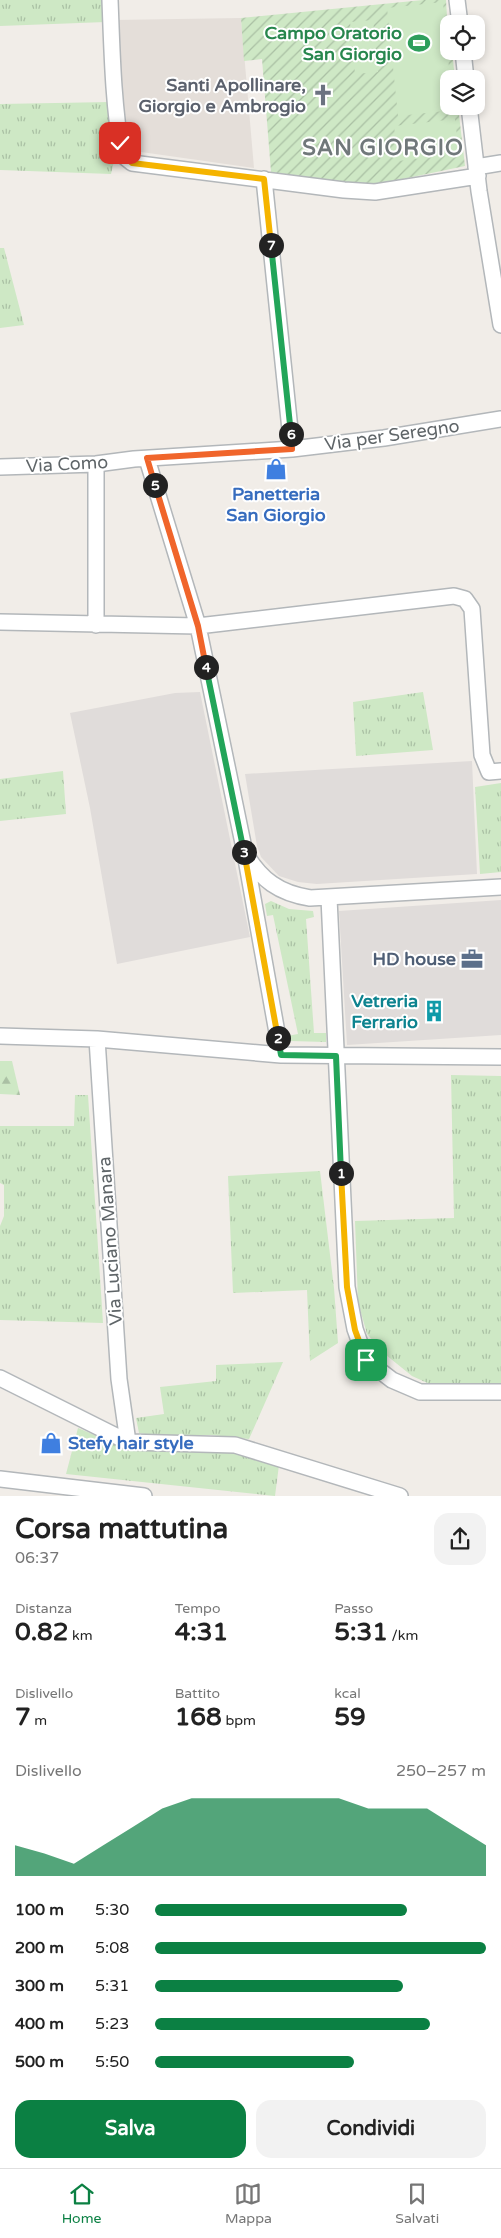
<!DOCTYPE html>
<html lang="it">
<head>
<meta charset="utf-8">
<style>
	body { margin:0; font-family:"Varela Round",sans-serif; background:#f2f2f2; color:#222; height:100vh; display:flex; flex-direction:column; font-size:19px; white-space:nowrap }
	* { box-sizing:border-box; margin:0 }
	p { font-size:16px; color:#767676 }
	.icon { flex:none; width:28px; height:28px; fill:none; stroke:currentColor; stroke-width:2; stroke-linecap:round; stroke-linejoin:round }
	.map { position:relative; height:1496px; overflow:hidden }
	.sheet { display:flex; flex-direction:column; background:#fff; flex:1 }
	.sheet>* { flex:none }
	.controls { position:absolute; left:440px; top:15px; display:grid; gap:10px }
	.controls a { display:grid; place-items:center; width:45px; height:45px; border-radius:10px; background:#fff; box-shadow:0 2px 8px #0003; font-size:25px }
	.pin { position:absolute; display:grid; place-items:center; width:42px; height:42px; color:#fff; margin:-21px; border-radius:10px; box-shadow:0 2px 8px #0006 }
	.km { position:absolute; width:25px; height:25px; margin:-12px; border-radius:50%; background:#222; color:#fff; font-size:14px; line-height:25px; text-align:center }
	.round { display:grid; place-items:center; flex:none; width:52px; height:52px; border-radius:15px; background:#f2f2f2 }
	.summary { display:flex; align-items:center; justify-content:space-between; height:85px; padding:0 15px }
	h1 { font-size:28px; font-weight:700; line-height:38px }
	.metrics { display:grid; grid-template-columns:repeat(3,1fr); gap:8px; height:85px; padding:5px 15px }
	.metrics div { display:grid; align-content:center }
	.metrics b { font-size:25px; font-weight:700 }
	.metrics small { font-size:14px; font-weight:400 }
	.metrics p { font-size:14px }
	.chart { height:140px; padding:10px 15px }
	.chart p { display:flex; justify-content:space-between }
	.chart svg { width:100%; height:90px; margin-top:5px; fill:#0b8043; opacity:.7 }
	.button { display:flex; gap:10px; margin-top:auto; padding:10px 15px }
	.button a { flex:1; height:58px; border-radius:15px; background:#0b8043; color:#fff; font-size:20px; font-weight:700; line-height:58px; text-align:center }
	.button a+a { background:#f2f2f2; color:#222 }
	ul { padding:0 15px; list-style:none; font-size:16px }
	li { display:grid; grid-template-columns:80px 60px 1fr; align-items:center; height:38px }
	li i { height:12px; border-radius:6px; background:#0b8043 }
	.tab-bar { display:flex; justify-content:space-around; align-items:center; height:70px; border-top:1px solid #e0e0e0; background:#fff; font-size:14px; color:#767676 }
	.tab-bar a { display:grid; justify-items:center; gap:2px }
	.tab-bar .on { color:#0b8043 }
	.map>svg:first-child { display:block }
	.industrial { fill:#e0dcda }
	.education { fill:#e4ded9 }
	.grass { fill:url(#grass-tufts) }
	.forest { fill:url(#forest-firs) }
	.garden { fill:url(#garden-furrows) }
	.pitch { fill:#cee8c5 }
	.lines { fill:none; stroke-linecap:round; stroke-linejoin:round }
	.minor-casing { stroke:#b3b7ba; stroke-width:18 }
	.minor { stroke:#fff; stroke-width:15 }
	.split-1-casing { stroke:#fff; stroke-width:10 }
	.split-2-casing { stroke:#fff; stroke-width:10 }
	.split-3-casing { stroke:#fff; stroke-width:10 }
	.split-4-casing { stroke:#fff; stroke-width:10 }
	.split-5-casing { stroke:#fff; stroke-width:10 }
	.split-6-casing { stroke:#fff; stroke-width:10 }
	.split-7-casing { stroke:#fff; stroke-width:10 }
	.split-8-casing { stroke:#fff; stroke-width:10 }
	.split-1 { stroke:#f5b400; stroke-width:6 }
	.split-2 { stroke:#22a559; stroke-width:6 }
	.split-3 { stroke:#f5b400; stroke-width:6 }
	.split-4 { stroke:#22a559; stroke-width:6 }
	.split-5 { stroke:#f0652b; stroke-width:6 }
	.split-6 { stroke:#f0652b; stroke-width:6 }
	.split-7 { stroke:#22a559; stroke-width:6 }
	.split-8 { stroke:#f5b400; stroke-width:6 }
	.labels { text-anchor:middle; stroke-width:4; stroke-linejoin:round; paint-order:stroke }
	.leisure-label { font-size:18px; font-weight:bold; fill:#27864d; stroke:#fff; text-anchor:end }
	.worship-label { font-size:18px; font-weight:bold; fill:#5b616d; stroke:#fff; text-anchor:end }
	.street-label { font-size:18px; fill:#5f6568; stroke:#fff }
	.shop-label { font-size:18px; font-weight:bold; fill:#366cbe; stroke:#fff }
	.service-label { font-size:18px; font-weight:bold; fill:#4e5e75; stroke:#fff; text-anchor:end }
	.culture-label { font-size:18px; font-weight:bold; fill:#0d838f; stroke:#fff; text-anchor:end }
	.district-label { font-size:22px; font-weight:bold; letter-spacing:1px; fill:#70787a; stroke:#fff }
</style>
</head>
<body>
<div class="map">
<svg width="501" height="1496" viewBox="0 0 501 1496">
	<defs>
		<pattern id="grass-tufts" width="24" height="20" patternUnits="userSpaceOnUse" patternTransform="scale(1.25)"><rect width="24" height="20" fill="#cee8c5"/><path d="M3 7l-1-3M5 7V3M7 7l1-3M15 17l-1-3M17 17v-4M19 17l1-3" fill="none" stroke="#aac0a4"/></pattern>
		<pattern id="forest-firs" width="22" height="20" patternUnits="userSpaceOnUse" patternTransform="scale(1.25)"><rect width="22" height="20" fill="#cee8c5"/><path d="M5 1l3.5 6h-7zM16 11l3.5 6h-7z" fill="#aac0a4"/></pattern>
		<pattern id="garden-furrows" width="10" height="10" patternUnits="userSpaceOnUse" patternTransform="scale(1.25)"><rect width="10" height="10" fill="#cee8c5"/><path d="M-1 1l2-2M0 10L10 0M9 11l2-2" fill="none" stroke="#aac0a4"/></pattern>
	</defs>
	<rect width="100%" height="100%" fill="#f1ede8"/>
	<path class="industrial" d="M200,692l50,245 -133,27 -27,-156 -20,-95 105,-20z
		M472,761l5,113 -160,10 -19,-2 -19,-6 -18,-19 -4,-11 -12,-72z
		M501,900v135l-154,10 -8,-134z"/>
	<path class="education" d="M241,18l13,150 -127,-18 -13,-130z"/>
	<path class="grass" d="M0,0h106v22l-106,4z
		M110,102l6,51 -5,21 -111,-4v-66z
		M0,248h4l20,77 -24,3z
		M423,692l10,58 -77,6 -3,-54z
		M63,771l3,43 -66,7v-42z
		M501,783v89l-21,2 -5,-87z
		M271,901l18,8 24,2 1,6 -8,2 8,114h12v9l-36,-1 -3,-5 11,-2 -25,-119 -6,1 -2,-12z
		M451,1075l50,1v309l-67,1 -22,-10 -26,-21 -19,-21 -9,-32 -3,-81 99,-3z
		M75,1095h13l15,228 -103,-3v-94l4,-10v-31l-4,-2v-57h74z
		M320,1171l14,117 4,55 -28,18 -3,-71 -74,3 -5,-117z
		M283,1362l-34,77 -38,-4h-59l-13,-2 -3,-15 28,-4 -4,-27 56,-6v-16z
		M78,1428l38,16 110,5 53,16 -4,31 -209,-22z"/>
	<path class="forest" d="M0,1061h12l8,34 -20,-1z"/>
	<path class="garden" d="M423,0h23l3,51h3l3,28h-6v27h9l7,60 -91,19 -30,-2 -73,-11 -9,-113 -18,2 -3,-43z"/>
	<path class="pitch" d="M443,2l7,77h-1v27h4l1,4 -56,6 -11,-108z
		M373,20l5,52 -23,2 -5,-52z
		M455,119l4,35 -61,7 -4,-35z"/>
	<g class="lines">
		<g class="minor-casing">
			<path id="minor" d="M110,0c2,51 3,104 12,155l10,8 212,27 31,2 103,-16
				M457,0l3,24
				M463,51l3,28
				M469,106l10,85 22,134
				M476,167l25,-4
				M264,179l28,270
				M147,459l51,167 47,227c16,27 34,40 65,45l191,-11
				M96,464v161
				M0,467l96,-3 38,-5 158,-10 92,-11 117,-19
				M0,622l198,4 256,-30 11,3 7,10 10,146 7,17 12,-1
				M246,859l35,196
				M329,898l18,389 8,42 11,31 26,20 28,12h81
				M0,1036l97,3 184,16 220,2
				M97,1039l22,340 9,63
				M0,1378l128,64 107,3 165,51
				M0,1479l144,17"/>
		</g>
		<use href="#minor" class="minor"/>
	</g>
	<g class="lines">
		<g class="split-1-casing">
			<path id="split-1" d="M341,1173l6,114 8,43 11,30"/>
		</g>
		<g class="split-2-casing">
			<path id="split-2" d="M278,1038l3,17 55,1 5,117"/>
		</g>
		<g class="split-3-casing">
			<path id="split-3" d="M244,852l34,186"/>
		</g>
		<g class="split-4-casing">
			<path id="split-4" d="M206,667l38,185"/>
		</g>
		<g class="split-5-casing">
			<path id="split-5" d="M155,485l43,141 8,41"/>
		</g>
		<g class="split-6-casing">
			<path id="split-6" d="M155,485l-8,-27 145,-9 -1,-15"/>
		</g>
		<g class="split-7-casing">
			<path id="split-7" d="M271,245l20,189"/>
		</g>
		<g class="split-8-casing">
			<path id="split-8" d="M120,143l2,12 10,8 132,16 7,66"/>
		</g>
		<use href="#split-1" class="split-1"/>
		<use href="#split-2" class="split-2"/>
		<use href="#split-3" class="split-3"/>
		<use href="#split-4" class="split-4"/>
		<use href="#split-5" class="split-5"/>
		<use href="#split-6" class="split-6"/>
		<use href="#split-7" class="split-7"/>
		<use href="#split-8" class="split-8"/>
	</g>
	<defs>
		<g id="stadium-bare" transform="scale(1.725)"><path d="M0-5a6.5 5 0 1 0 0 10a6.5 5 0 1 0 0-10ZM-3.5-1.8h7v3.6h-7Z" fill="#2e9e5b" stroke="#fff" stroke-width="2.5" paint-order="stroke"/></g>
		<g id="church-bare" transform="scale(1.725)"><path d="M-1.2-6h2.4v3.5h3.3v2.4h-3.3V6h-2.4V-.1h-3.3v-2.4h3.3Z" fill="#6b7280" stroke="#fff" stroke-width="2.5" paint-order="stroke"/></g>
		<g id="shop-bare" transform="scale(1.725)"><path d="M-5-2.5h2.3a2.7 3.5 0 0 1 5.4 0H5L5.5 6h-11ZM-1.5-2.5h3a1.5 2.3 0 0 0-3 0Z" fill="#3f7fe0" stroke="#fff" stroke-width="2.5" paint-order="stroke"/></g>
		<g id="office-bare" transform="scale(1.725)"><path d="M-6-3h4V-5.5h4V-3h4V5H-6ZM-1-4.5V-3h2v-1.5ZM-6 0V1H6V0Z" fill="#5c6f8a" stroke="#fff" stroke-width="2.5" paint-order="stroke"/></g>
		<g id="building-bare" transform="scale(1.725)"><path d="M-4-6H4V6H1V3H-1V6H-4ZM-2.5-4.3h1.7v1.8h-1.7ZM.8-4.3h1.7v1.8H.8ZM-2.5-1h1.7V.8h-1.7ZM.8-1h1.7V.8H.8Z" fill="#0f9aa8" stroke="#fff" stroke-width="2.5" paint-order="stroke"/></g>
	</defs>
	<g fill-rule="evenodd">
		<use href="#stadium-bare" x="419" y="43"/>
		<use href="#church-bare" x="323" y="95"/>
		<use href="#shop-bare" x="276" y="469"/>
		<use href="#office-bare" x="472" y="959"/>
		<use href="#building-bare" x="434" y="1011"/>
		<use href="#shop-bare" x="51" y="1443"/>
	</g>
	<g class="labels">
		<g class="leisure-label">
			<text x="402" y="39">Campo Oratorio<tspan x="402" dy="21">San Giorgio</tspan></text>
		</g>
		<g class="worship-label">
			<text x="306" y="91">Santi Apollinare,<tspan x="306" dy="21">Giorgio e Ambrogio</tspan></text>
		</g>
		<g class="street-label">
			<text transform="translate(392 435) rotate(-8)" y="6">Via per Seregno</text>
			<text transform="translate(67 464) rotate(-3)" y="6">Via Como</text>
			<text transform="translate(110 1241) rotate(-94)" y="6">Via Luciano Manara</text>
		</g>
		<g class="shop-label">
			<text x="276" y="500">Panetteria<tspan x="276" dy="21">San Giorgio</tspan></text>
			<text x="68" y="1449" text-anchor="start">Stefy hair style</text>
		</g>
		<g class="service-label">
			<text x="456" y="965">HD house</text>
		</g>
		<g class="culture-label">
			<text x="418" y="1007">Vetreria<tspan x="418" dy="21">Ferrario</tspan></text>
		</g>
		<g class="district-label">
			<text x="383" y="155">SAN GIORGIO</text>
		</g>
	</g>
</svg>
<div class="controls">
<a><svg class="icon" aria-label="locate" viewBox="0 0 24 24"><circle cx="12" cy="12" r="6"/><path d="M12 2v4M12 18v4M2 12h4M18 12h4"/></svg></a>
<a><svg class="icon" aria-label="layers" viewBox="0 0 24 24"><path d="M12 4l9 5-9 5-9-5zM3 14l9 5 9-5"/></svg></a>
</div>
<div class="pin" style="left:366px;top:1360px;background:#1e9e55"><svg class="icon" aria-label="arrive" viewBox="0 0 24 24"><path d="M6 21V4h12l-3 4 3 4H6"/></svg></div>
<div class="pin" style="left:120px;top:143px;background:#d93025"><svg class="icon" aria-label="check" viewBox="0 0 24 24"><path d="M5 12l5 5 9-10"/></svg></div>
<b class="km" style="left:341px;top:1173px">1</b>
<b class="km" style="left:278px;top:1038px">2</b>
<b class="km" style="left:244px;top:852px">3</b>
<b class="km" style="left:206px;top:667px">4</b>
<b class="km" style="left:155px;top:485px">5</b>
<b class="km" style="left:291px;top:434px">6</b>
<b class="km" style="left:271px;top:245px">7</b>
</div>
<section class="sheet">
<div class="summary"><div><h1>Corsa mattutina</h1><p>06:37</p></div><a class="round"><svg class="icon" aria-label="share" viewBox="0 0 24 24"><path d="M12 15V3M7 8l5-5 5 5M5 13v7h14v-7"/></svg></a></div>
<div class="metrics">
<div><p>Distanza</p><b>0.82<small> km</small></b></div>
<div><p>Tempo</p><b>4:31</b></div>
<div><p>Passo</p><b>5:31<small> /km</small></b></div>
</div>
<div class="metrics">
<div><p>Dislivello</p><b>7<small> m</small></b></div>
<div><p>Battito</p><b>168<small> bpm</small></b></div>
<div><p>kcal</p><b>59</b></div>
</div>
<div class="chart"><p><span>Dislivello</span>250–257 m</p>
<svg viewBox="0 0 160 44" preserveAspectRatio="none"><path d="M0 44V29L10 33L20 38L30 29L40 20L50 11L60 6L70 6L80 6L90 6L100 6L110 6L120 11L130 11L140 11L150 20L160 29V44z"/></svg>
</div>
<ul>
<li><b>100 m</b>5:30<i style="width:76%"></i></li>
<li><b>200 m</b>5:08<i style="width:100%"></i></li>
<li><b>300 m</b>5:31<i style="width:75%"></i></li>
<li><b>400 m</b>5:23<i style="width:83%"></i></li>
<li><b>500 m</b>5:50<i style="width:60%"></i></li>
</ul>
<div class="button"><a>Salva</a><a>Condividi</a></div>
</section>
<nav class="tab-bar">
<a class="on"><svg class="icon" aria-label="home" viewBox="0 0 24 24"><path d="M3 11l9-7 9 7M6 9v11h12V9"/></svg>Home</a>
<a><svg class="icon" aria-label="map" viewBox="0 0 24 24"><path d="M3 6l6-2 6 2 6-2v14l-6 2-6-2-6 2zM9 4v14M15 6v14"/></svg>Mappa</a>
<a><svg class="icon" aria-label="saved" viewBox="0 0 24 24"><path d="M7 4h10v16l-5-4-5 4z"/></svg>Salvati</a>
</nav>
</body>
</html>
